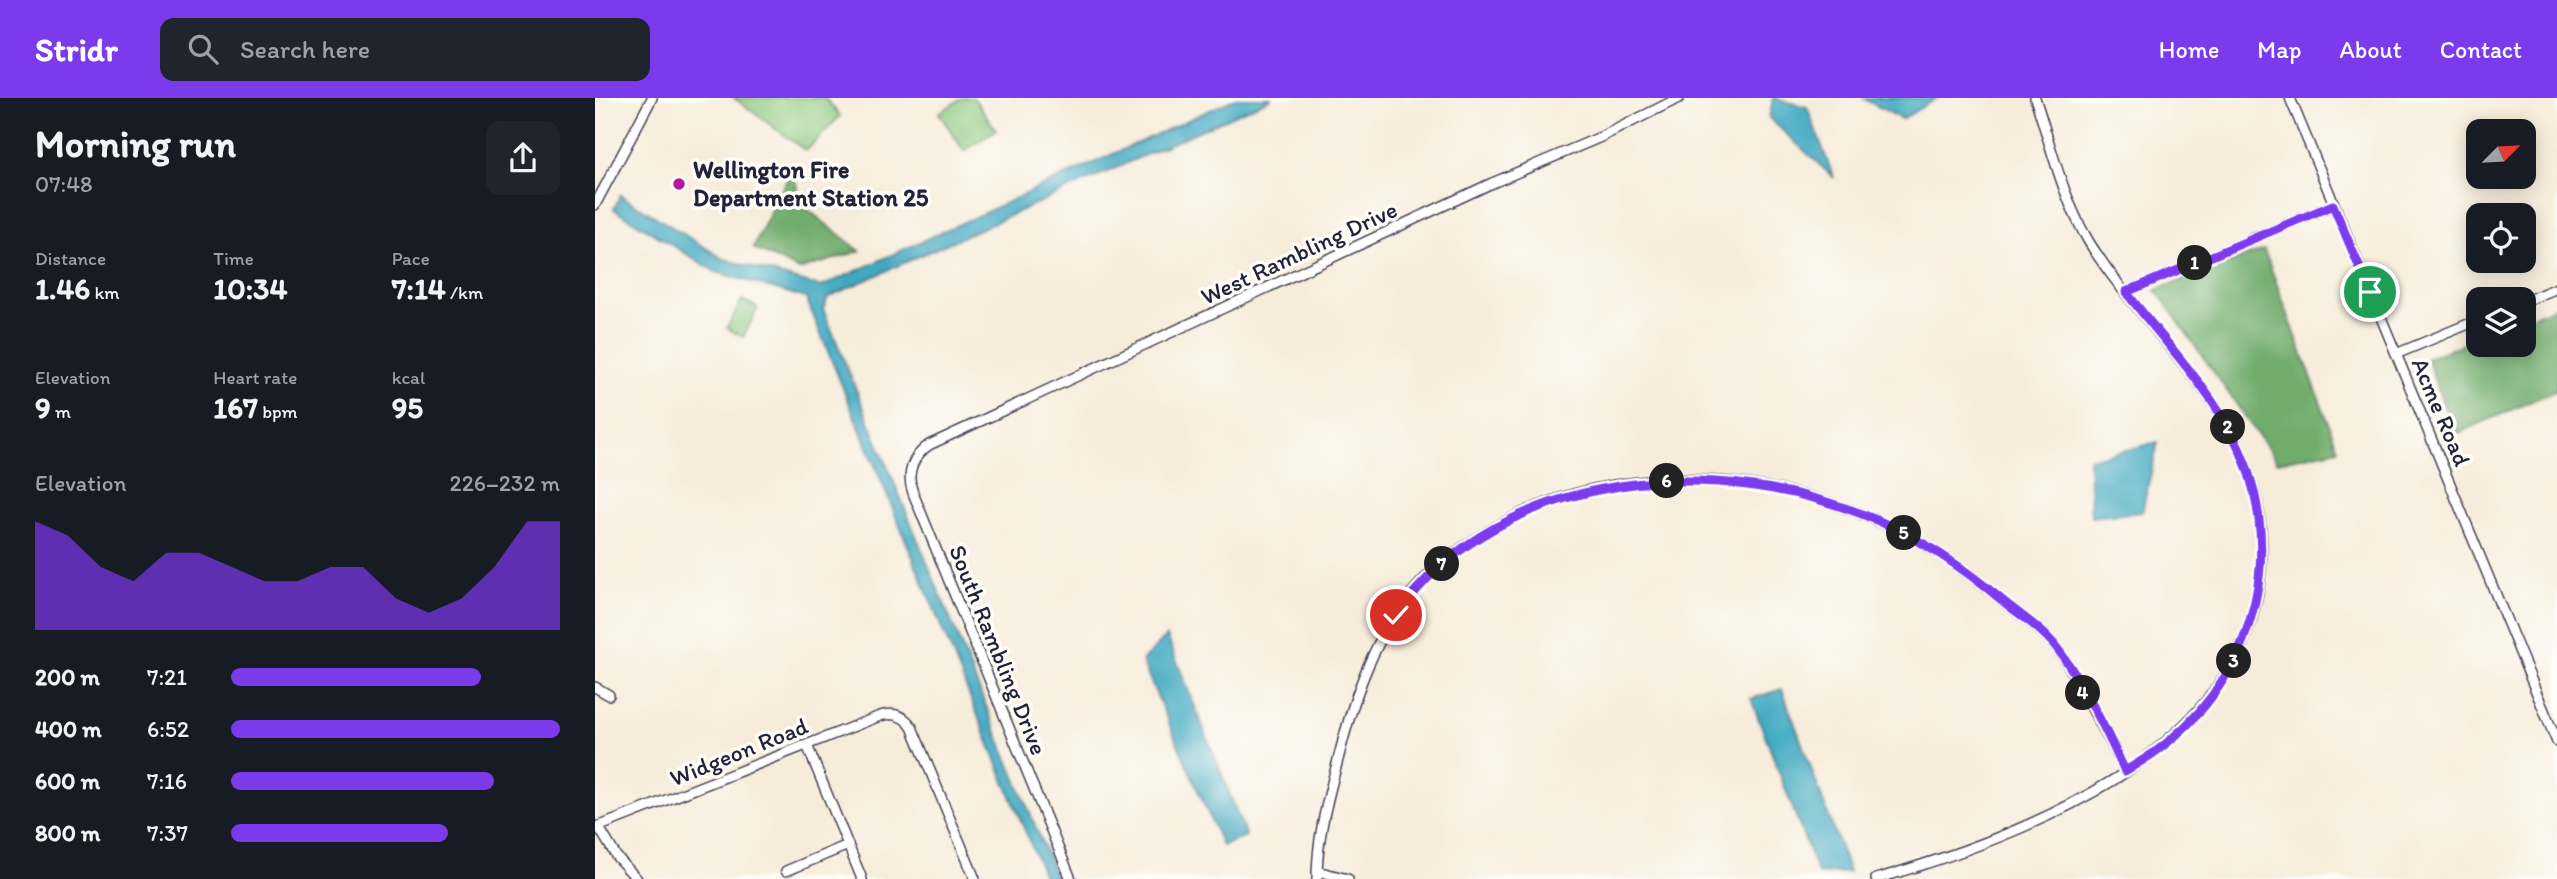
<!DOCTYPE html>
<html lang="en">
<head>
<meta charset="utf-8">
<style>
	body { margin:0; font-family:Itim,sans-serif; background:#20242c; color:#f1f3f6; height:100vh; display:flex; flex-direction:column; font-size:26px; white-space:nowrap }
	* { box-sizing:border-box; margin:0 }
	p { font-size:23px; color:#9ea1a6 }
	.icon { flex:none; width:38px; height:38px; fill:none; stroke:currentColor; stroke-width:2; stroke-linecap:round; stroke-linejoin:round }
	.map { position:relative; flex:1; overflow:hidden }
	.details { display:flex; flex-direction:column; background:#171b24; width:595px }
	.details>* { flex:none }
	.needle { width:46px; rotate:66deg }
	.buttons { position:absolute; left:1871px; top:21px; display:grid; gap:14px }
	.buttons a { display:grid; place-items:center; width:70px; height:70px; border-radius:14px; background:#171b24; box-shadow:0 4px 18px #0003; font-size:35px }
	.pin { position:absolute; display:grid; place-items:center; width:60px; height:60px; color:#fff; margin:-30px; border:4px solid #fff; border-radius:50%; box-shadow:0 2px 7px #0007 }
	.km { position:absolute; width:35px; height:35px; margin:-18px; border-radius:50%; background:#222; color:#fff; font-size:19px; line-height:35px; text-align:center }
	.round { display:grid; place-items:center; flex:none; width:74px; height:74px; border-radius:14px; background:#20242c }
	.headline { display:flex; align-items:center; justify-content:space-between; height:119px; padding:0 35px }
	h1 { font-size:38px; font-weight:700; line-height:52px }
	.stats { display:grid; grid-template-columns:repeat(3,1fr); gap:10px; height:119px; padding:7px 35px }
	.stats div { display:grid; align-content:center }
	.stats b { font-size:30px; font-weight:700 }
	.stats small { font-size:19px; font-weight:400 }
	.stats p { font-size:19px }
	.chart { height:196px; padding:14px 35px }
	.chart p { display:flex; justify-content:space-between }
	.chart svg { width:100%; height:126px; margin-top:7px; fill:#7c3aed; opacity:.7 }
	ul { padding:0 35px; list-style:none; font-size:23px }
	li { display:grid; grid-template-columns:112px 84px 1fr; align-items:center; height:52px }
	li i { height:18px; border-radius:9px; background:#7c3aed }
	header { display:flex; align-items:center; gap:42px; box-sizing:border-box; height:98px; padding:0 35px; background:#7c3aed; color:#fff }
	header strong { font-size:33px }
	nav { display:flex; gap:38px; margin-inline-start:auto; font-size:24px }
	.search { width:490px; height:63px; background:#20242c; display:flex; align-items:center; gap:18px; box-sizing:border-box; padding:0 24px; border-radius:14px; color:#9ea1a6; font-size:26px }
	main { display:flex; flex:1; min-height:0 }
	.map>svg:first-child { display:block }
	.green { fill:#8ac77d; stroke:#56745c; stroke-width:2 }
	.forest { fill:#6fac6c; stroke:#486754; stroke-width:2 }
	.water { fill:#41a9c1; stroke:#32667e; stroke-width:2 }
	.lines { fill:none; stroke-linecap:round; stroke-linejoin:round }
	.minor-casing { stroke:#424053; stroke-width:12 }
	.minor { stroke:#fff; stroke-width:9 }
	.route-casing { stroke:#fff; stroke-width:14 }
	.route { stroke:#7c3aed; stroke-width:9 }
	.poi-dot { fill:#b5179e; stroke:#fdfcf7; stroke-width:2.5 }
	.labels { text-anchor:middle; stroke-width:7; stroke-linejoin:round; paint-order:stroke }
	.poi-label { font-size:24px; font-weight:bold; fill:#22223b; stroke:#fdfcf7; text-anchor:start }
	.street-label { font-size:24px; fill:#22223b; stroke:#fdfcf7 }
</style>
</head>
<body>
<header>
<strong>Stridr</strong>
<div class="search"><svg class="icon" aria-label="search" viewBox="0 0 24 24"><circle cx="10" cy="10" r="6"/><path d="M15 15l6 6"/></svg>Search here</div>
<nav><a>Home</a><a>Map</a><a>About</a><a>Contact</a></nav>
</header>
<main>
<section class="details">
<div class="headline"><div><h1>Morning run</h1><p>07:48</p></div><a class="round"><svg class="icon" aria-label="share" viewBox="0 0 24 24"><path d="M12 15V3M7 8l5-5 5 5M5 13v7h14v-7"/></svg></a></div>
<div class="stats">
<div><p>Distance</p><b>1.46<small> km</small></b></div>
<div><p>Time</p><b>10:34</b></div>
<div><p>Pace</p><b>7:14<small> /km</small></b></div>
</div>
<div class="stats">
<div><p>Elevation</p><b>9<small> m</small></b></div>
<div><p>Heart rate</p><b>167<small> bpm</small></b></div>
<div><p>kcal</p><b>95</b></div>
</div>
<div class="chart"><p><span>Elevation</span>226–232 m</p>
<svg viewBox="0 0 160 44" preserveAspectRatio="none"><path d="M0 44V6L10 11L20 22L30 27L40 17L50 17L60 22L70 27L80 27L90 22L100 22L110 33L120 38L130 33L140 22L150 6L160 6V44z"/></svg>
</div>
<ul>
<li><b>200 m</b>7:21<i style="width:76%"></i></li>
<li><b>400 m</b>6:52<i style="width:100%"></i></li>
<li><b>600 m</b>7:16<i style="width:80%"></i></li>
<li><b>800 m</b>7:37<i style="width:66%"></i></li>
</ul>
</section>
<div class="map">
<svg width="1962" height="781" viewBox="0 0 1962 781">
	<rect width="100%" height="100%" fill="#fdfcf7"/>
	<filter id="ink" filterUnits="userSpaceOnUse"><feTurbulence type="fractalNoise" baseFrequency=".0143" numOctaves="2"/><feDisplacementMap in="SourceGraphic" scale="14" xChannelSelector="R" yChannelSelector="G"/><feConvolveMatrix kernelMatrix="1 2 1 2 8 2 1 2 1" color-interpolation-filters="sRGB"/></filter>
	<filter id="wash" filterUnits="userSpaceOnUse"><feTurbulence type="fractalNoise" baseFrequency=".00686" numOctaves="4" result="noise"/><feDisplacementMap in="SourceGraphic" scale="28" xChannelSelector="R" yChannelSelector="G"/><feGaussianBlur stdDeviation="1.57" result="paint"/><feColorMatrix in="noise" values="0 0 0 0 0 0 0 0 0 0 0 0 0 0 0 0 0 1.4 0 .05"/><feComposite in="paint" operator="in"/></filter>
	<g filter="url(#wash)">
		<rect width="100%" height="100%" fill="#f7ecda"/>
		<path class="green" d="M139,0h91l15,18 -34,35z
			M367,0h12l22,32 -32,21 -25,-38z
			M147,202l16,8 -15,29 -16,-9z"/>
		<path class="forest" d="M197,71l10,36 58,46 -61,19 -46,-22z
			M1669,152l74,199 -61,13 -121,-172z
			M1962,208v84l-103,45 -27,-77 51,-20v7h45l1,-25z"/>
		<path class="water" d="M641,0h36l-444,199 -5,12 234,570h-12l-239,-581 -90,-26 -102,-63 6,-14 104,64 97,28z
			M1178,0l34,9 27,71 -65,-60z
			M1267,0h75l-35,21z
			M1563,344l-16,70 -51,5 -2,-58z
			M572,538l79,200 -24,10 -80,-185z
			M1187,591l67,183 -31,2 -67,-175z"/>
	</g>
	<g filter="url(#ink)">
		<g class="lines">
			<g class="minor-casing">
				<path id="minor" d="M1695,0l267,644
					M0,107l57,-107
					M1531,194l207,-87
					M1928,204l34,-14
					M1801,256l82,-34
					M0,589l14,8
					M212,647l55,134
					M3,728l18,30 21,23
					M0,730l285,-112c13,-4 24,-1 32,11l63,152
					M191,773l62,-26
					M722,773l31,8
					M476,781l-158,-386c-7,-19 -1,-36 16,-48l561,-261 113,-48 76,-38
					M722,781c0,-45 12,-84 23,-127 15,-59 35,-117 76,-164 25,-29 60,-51 94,-69 121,-62 279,-46 397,16 36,18 66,42 97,67 15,12 31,23 45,37 15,16 24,35 35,54 13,26 29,51 41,78
					M1281,781c148,-43 364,-125 384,-301 6,-49 -4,-100 -28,-144 -38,-69 -101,-124 -143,-192 -26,-43 -38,-96 -54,-144"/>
			</g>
			<use href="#minor" class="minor"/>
		</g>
	</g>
	<g class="lines" filter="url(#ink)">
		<g class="route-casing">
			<path id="route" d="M801,517c109,-149 323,-163 483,-94 46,20 86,48 124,80 17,14 35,25 49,41 27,32 55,90 73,129 15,-9 31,-18 44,-30 90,-73 118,-200 65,-303 -27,-53 -72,-99 -108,-146l207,-87 37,87"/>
		</g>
		<use href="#route" class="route"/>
	</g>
	<circle class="poi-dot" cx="84" cy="86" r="7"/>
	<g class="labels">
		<g class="poi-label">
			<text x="98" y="80">Wellington Fire<tspan x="98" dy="28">Department Station 25</tspan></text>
		</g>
		<g class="street-label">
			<text transform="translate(704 155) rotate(-25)" y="8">West Rambling Drive</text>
			<text transform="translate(1846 314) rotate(67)" y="8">Acme Road</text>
			<text transform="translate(403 552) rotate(68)" y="8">South Rambling Drive</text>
			<text transform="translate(144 654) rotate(-22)" y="8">Widgeon Road</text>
		</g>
	</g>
</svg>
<div class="buttons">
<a><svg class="needle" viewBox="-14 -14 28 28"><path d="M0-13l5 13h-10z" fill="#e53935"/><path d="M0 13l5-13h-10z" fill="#9ea1a6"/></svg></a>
<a><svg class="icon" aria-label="locate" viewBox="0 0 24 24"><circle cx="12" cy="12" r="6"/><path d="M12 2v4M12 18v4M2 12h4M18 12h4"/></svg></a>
<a><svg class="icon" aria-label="layers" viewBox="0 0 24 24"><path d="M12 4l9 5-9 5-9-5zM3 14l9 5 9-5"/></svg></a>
</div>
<div class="pin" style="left:1775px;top:194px;background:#1e9e55"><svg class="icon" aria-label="arrive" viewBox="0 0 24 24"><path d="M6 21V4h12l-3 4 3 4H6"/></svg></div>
<div class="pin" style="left:801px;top:517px;background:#d93025"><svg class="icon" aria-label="check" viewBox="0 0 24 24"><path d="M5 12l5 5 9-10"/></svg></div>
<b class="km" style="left:1600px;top:165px">1</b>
<b class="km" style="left:1633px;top:329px">2</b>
<b class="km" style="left:1639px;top:563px">3</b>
<b class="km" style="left:1488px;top:595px">4</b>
<b class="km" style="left:1309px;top:435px">5</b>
<b class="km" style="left:1072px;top:383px">6</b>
<b class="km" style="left:847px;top:466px">7</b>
</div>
</main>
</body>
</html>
